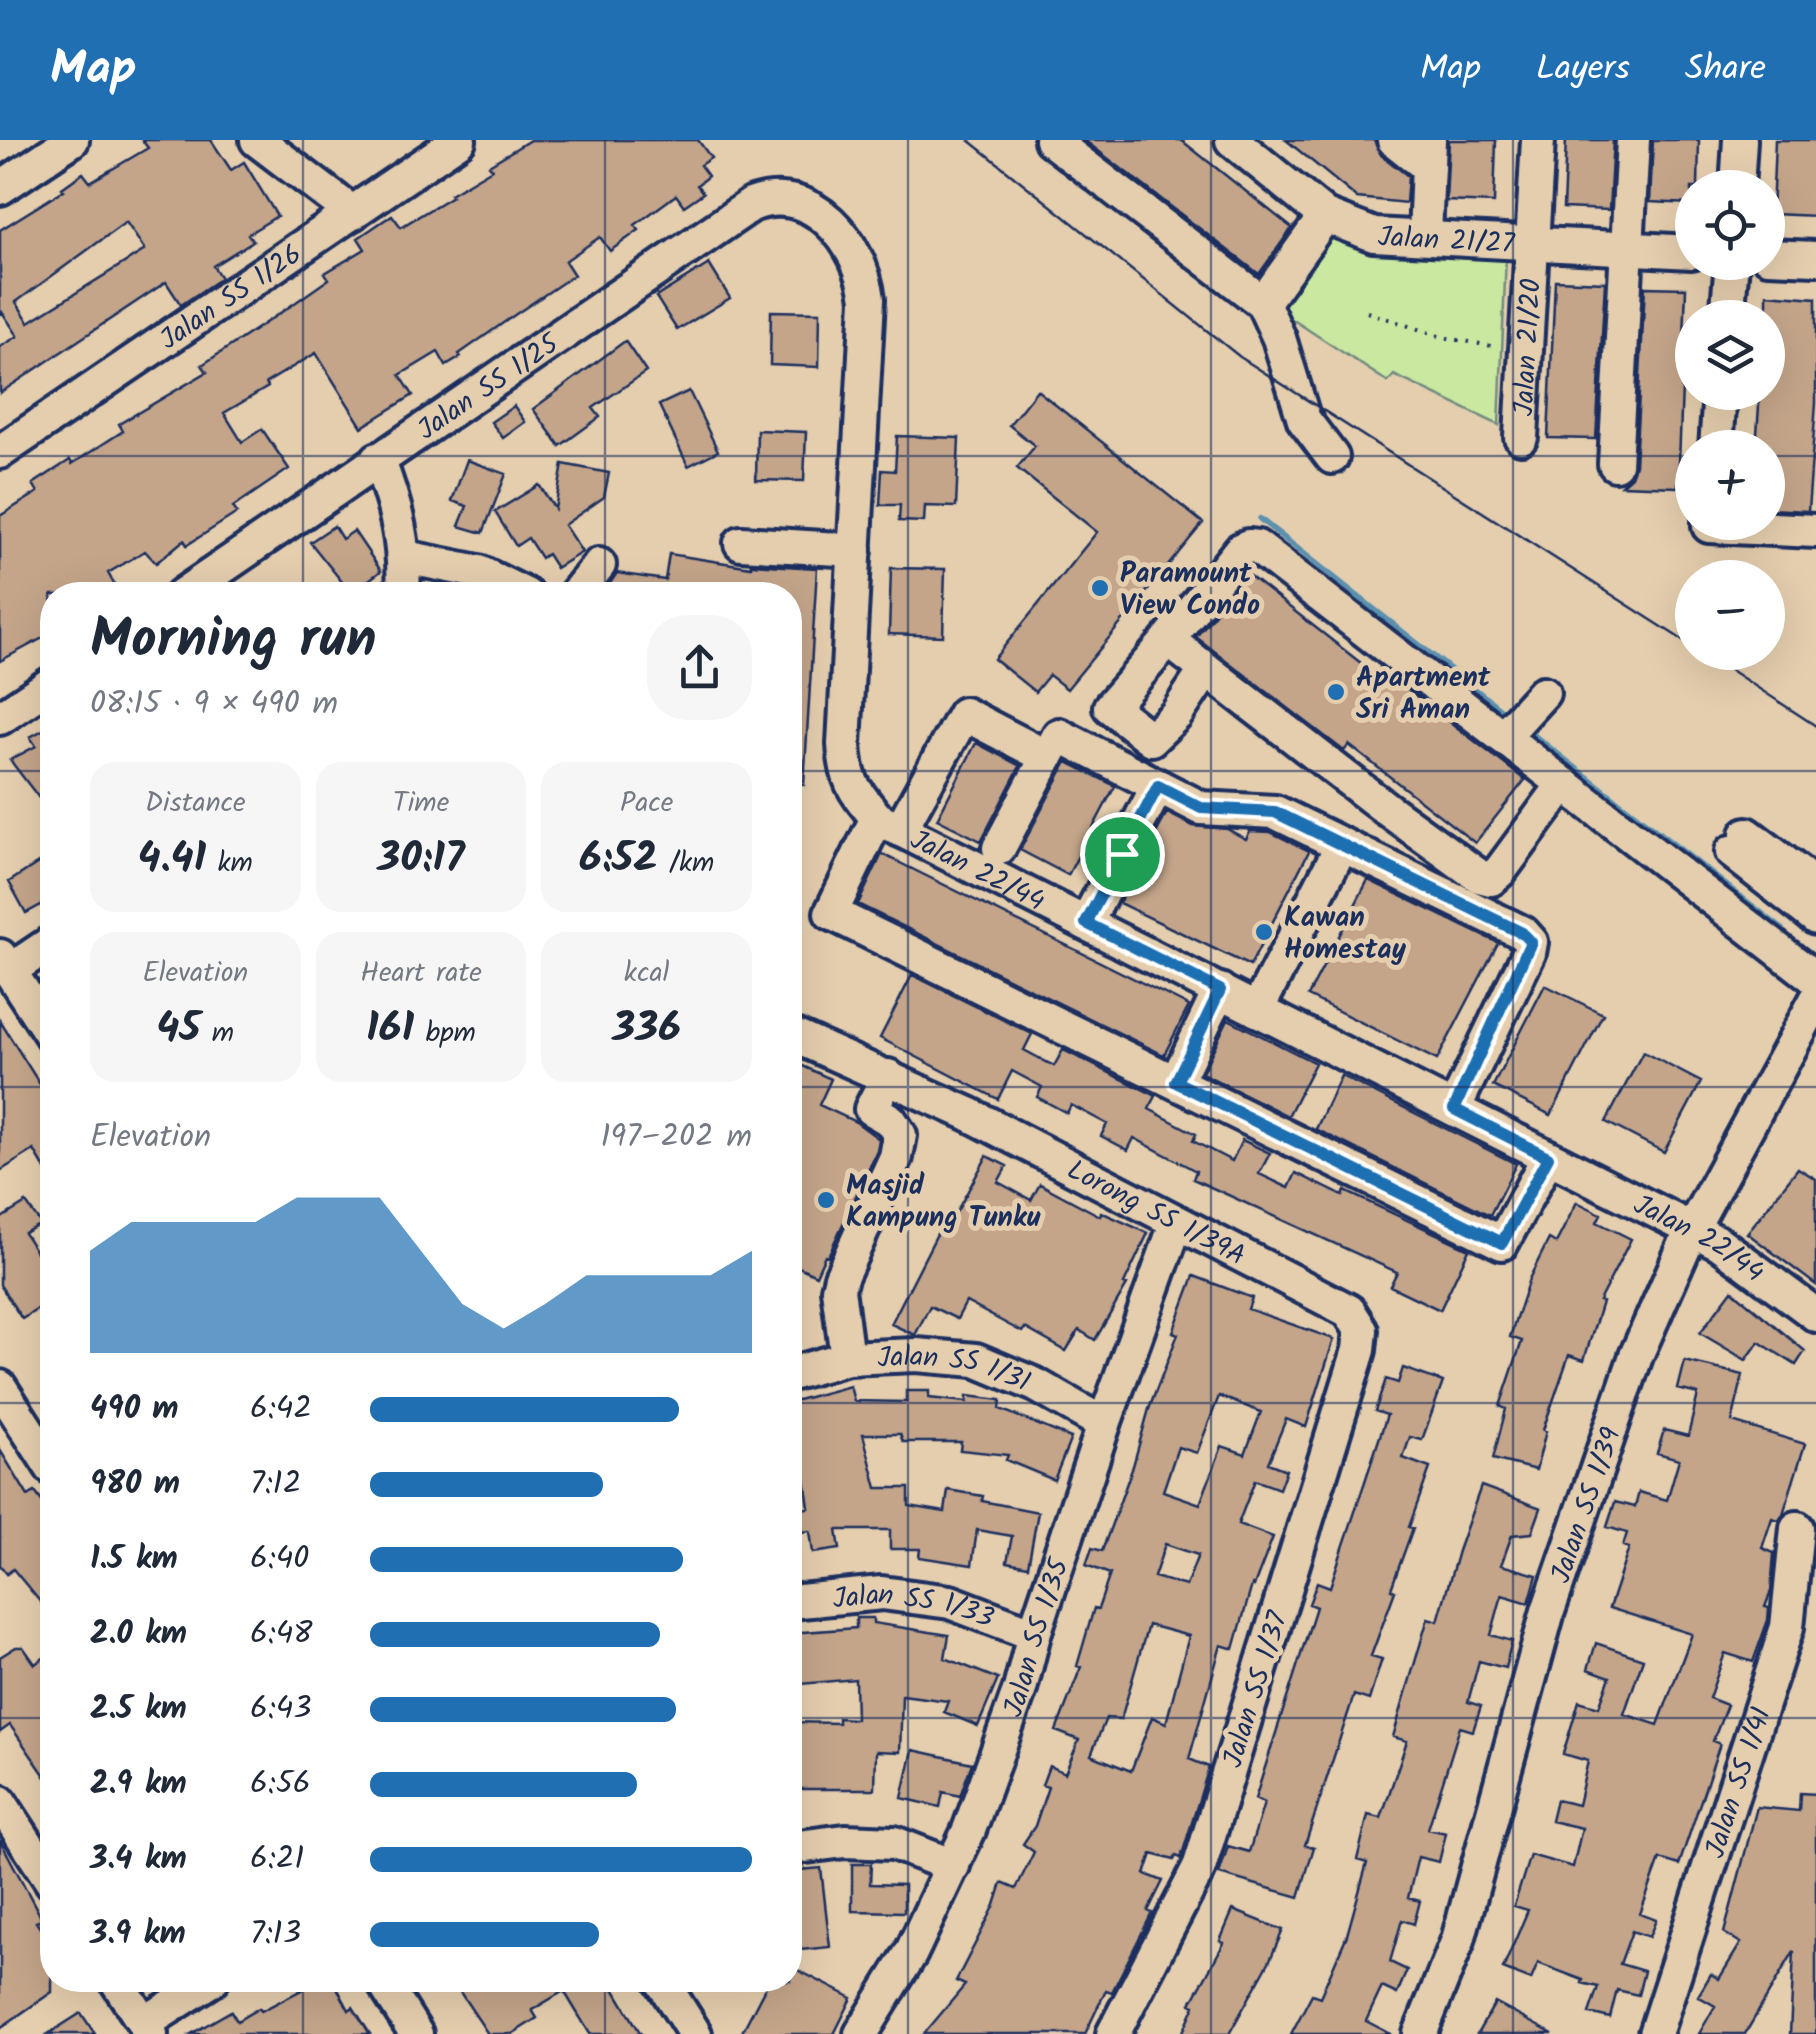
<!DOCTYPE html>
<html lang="en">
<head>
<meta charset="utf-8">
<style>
	body { margin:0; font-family:Kalam,sans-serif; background:#f6f6f7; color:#1f2937; height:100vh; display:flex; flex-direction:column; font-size:38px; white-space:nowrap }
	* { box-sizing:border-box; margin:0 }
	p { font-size:32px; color:#747a83 }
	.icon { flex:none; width:55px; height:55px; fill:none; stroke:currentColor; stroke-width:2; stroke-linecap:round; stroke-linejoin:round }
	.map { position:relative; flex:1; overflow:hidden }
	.sheet { position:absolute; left:40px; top:442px; width:762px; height:1410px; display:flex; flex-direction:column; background:#fff; border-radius:40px; box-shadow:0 10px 40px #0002 }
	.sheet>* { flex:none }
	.tools { position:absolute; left:1675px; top:30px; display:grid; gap:20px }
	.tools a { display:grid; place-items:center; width:110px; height:110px; border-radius:50%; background:#fff; box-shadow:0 10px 40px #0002; font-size:50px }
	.pin { position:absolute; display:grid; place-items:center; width:85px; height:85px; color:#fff; margin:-42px; border:5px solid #fff; border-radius:50%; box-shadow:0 2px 10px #0007 }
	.round { display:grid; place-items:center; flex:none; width:105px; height:105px; border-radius:40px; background:#f6f6f7 }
	.head { display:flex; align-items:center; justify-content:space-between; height:170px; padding:0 50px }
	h1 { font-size:55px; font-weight:700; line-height:75px }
	.stats { display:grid; grid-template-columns:repeat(3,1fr); gap:15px; height:170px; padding:10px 50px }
	.stats div { display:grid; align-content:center; border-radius:25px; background:#f6f6f7; text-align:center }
	.stats b { font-size:42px; font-weight:700 }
	.stats small { font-size:28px; font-weight:400 }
	.stats p { font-size:28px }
	.chart { height:280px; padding:20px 50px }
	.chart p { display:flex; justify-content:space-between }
	.chart svg { width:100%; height:180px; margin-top:10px; fill:#1f6fb2; opacity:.7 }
	ul { padding:0 50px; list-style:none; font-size:32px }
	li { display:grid; grid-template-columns:160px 120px 1fr; align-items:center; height:75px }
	li i { height:25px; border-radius:12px; background:#1f6fb2 }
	header { display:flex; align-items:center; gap:60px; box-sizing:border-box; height:140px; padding:0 50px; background:#1f6fb2; color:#fff }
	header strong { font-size:48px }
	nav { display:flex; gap:55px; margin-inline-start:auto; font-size:35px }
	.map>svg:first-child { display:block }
	.green { fill:#cae8a0; stroke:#728c7f; stroke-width:2.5 }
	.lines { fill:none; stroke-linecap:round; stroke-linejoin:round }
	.stream { stroke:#5b90af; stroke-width:6 }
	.building { fill:#c4a58a; stroke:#1b2f5e; stroke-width:2.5; fill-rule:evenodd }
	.minor-casing { stroke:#1b2f5e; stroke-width:40 }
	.path { stroke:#1b2f5e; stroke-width:4; stroke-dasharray:2.5 8; stroke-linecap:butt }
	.minor { stroke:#e5ceae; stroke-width:32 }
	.tram { stroke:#1b2f5e; stroke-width:2.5 }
	.route-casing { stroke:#fff; stroke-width:20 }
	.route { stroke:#1f6fb2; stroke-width:12 }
	.grid { fill:none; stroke:#1b2f5e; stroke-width:2.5; stroke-opacity:0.55 }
	.poi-dot { fill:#1f6fb2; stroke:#e5ceae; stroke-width:4 }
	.labels { text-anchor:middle; stroke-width:10; stroke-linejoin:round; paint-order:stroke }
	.street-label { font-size:28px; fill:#1b2f5e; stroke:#e5ceae }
	.poi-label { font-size:28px; font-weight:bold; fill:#1b2f5e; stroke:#e5ceae; text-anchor:start }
</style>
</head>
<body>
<header>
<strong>Map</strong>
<nav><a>Map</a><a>Layers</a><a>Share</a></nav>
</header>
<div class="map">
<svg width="1816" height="1894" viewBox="0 0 1816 1894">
	<rect width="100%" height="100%" fill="#e5ceae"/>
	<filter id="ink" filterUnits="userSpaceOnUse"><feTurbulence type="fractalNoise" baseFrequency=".01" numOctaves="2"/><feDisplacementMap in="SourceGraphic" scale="20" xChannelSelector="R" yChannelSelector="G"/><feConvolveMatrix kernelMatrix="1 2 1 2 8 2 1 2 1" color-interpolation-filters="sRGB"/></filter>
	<g filter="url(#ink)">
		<path class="green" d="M1332,87l174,27 -7,171 -105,-50 -6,7 -113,-74z"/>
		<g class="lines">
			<path class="stream" d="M1260,379l249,197
				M1523,587l259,202"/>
		</g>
		<path class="building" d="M142,0h69l20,30 13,-8 33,54 -29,18 5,7 -40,25 8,12 -40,27 -15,-23 -166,111v-46l18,-11 -16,-24 -2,2v-84l64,-40 -2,-2 21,-15 7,9 58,-34zM126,82l19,28 -116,72 -13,-20z
			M530,0h168l13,18 -11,7 8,11 -11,9 6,8 -19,13 -8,-11 -41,30 4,5 -29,21 -10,-14 -35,24 9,14 -58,39 -57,40 2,3 -15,9 -8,-14 -38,23 13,20 -51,32 -46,-74 -50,30 2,4 -44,26 18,29 20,-13 27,40 -56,38 4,6 -50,32 -3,-5 -28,23 -11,-12 -37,22 12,22h-68v38l-52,28v-145l38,-24 -5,-8 37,-24 2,4 51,-33 -4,-7 88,-52 -5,-7 87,-58 40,-28 -4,-6 40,-24 -7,-11 34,-23 9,12 51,-31 -2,-2 42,-25 -3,-4z
			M1084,0h97l111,88 -33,46z
			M1286,0h88l7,15 27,21 -2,27 -49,-5z
			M1449,0h47l-2,63 -48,-2z
			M1566,0h47l-4,70 -46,-2z
			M1653,0h46l-1,48h-6v16l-42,-2z
			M1775,0h41v76l-44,-2z
			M709,124l21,34 -53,32 -21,-33z
			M1555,140l50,2 -9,157 -48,-1z
			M1645,147l41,1 -8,199 -57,-2 10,-9 4,-11z
			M1767,154l49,4v105l-8,108 -40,-2v-61h-12l4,-56h8z
			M771,171l49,1 -1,55 -49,-2z
			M625,201l21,31 -53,36 7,9 -40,29 -27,-37z
			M1037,250l166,133 -136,166 -18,-14 -14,17 -41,-33 103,-127 -80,-64 18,-22 -26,-21z
			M689,251l29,60 -30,15 -29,-61z
			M514,266l11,16 -22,16 -12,-16z
			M757,290l49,2 -2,49 -48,-1z
			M897,296l62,2 -3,69 -31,-1 -1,16 -25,-1 1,-16h-20l2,-35 13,1z
			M467,320l39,14 -23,59 -24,-7 8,-20 -15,-5z
			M563,324l46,9 -5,24 -40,28 18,27 -26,16 -9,-14 -6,4 -13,-20 -12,8 -21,-34 44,-27 16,24z
			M334,386l8,13 12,-8 27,40 -30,22 -41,-51z
			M669,414l82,13v-3l66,4 -13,217 -14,-1v-189h-188l15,-22 48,7z
			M891,428l54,1 -2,67 -54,-2z
			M1247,434l128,100 5,-6 145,112 -50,63 -126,-98 -5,6 -148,-114z
			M52,585v69l-10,8 -32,-42 26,-14 -6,-9z
			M976,603l44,23 -39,75 -44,-22z
			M1067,622l48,24 -47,89 -48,-25z
			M1167,673l26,13 34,3 19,10 4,-8 20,1 39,19 -59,115 -131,-63z
			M52,714v45l-26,14 -17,-31z
			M882,714l307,152 -25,49 -306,-151z
			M1368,740l130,63 -61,117 -129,-64z
			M912,835l120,59 -8,16 30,16 9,-16 93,46 -7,13 47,25 -3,7 39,20 10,-21 28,13 -11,21 30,14 7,-15 47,23 2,-5 124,58 -29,61 -50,-24 7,-14 -204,-93 3,-8 -62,-33 -6,12 -27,-14 6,-12 -36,-19 -4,8 -30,-16 5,-10 -30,-16 -14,28 -118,-61z
			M1545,845l58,29 -52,101 -58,-29z
			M1228,879l87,44 -27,53 -86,-43z
			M0,881l41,65 11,-8v103l-18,-31 -34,21z
			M1643,912l58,30 -37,70 -58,-30z
			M790,920l41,19 -12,26 37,17 23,17 -2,12 -49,105 -3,-1 -9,20 -26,-12z
			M1341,936l175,88 -26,51 -174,-86z
			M987,1016l20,10 -9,16 33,18 9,-16 60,32 1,-4 47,21 -24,51 3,1 -32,55 -16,-10 -13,21 -41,-23 -3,4 -56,-30 -9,17 -27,-13 -15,29 -24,-11 49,-96 6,3z
			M1798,1028l18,11v106l-69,-52z
			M1577,1062l24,12 -4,8 34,17 -32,62 3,1 -18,58 -15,-5 -26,75 3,1 -10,39 -43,-11 13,-50 -6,-3 22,-65 -12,-4 19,-58 20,-40 7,4z
			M26,1063l15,21 -17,9 28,44v23l-30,19 -22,-34v-66z
			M1194,1136l58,22 -4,11 86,30 -28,88 -20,-8 -18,44 18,7 -7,19 -24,-9 -17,44 35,13 -19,49 -2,-1 -18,64 -13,-4 -32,114 20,8 -28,91 -5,-2 -2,4 -22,-6 -7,20 18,7 -15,30 4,2 -40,79 -6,-2 -21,44h-161l41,-49 -9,-4 39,-76 7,-22 14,6 18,-37 -11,-8 12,-18 13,-39 -6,-2 7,-19 16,7 14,-33 -23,-9 25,-64 -4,-1 17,-58 4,1 12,-35 -24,-9 6,-17 10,3 31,-85 16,-57 29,-75 -5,-2zM1219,1256l42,16 -16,42 -23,-8 -22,58 -37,-13 15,-44 19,6zM1165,1404l33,11 -12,31 -32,-9zM1148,1485l41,11 -23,87 -14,-6 -21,54 -40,-16 15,-37 15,1z
			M1732,1150l73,61 -9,14 -37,-23 -13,18 -46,-27z
			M1685,1221l58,14 -11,47 73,22 -22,70 -4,6 -7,-2 -10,30 12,5 -3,38 -6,16 4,1 -1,12 -15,42 -28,-9 -16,45 18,7 -14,36 7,3 -41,121 -19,-6 -20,55 16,6 -7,17 -17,-6 -12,33 24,7 -6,24 -21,-5 -7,28 -21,-5 9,-26 -16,-4 1,-3 -45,-17 -7,17 -28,-11 25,-59 -14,-4 16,-51 43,12 9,-39 -31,-7 5,-21 22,5 10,-44 -25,-7 16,-53 20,6 11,-30 -22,-8 8,-26 47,16 -19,55 34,11 34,-91 -83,-26 20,-60 -6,-2 4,-13 -20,-6 8,-25 20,5 4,-15 28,8 12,-41 -22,-6 7,-23 24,6 10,-42 -20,-5z
			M1403,1228l40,14 -21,58 -12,-3 -7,21 27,10 -21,59 4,1 -22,61 4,2 -24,65 11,3 -13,41 -15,-5 -49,150 9,2 -15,50 -80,-23 9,-28 21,6 15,-49 -9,-4 61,-192 -7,-3 8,-22 13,5 57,-172 -12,-4 11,-32 12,4z
			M850,1246l4,15 52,1v-11h23v7l38,4v-6l34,4 -1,9 71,29 -17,42 -48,-20 2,-5 -48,-5 1,-8h-58l-3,-8h-37l14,54h32v18l36,6 3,-22 35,6 -1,5 56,11 -10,54 -21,-4 5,-26 -35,-6 -5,35 -53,-8 1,-8h-30v-19h-53l3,19 -27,4 -3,-22 -20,2v-23l19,-2 -5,-38 -14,5v-73z
			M0,1310l28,46 7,-4 17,23v101l-39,-47 -6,5 -7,-9z
			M1481,1346l60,22 -9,25 -20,2 -11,30 36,10 -8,28 -27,-8 -11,40 21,6 -7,27 -26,-7 -11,41 13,4 -8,25 -13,-4 -32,102 18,4 -7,29 -21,-5 -10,41 12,3 -6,23 -12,-4 -12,42 17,8 -10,24 -15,-7 -16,34 25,13h-100l21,-40 8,3 27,-62 20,-72 -10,-3 11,-45 13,3 26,-77 -14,-4 35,-119 10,3 20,-70z
			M856,1478h17v5l76,12 -4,23 53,21 -20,47 -34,-14 4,-11 -46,-6 -2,57 -24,-1 -1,38h-83l-2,-67 48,1v-5l18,1 -1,-40 -54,5 -3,-19 -8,1v-33l66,-5z
			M16,1507h7l12,17 17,-12v134l-42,-61 -10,7v-75z
			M913,1610l59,13 -12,33 -17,-4 -3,15 -38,-9z
			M1800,1653l16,1v240h-26l4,-83 -49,83h-46l16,-28 -17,-10 13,-22 8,5 22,-36 -17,-10 33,-126 42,4z
			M0,1700l42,79 -6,3 16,24v46l-52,36z
			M852,1724h19l-1,20 34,1v27l-52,-1z
			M821,1728l9,79 -40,4v-80z
			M1233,1770l50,20 -14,32 -40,72h-47l13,-29 -4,-2 33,-60 -4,-2z
			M790,1826l62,32 -18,36h-93l28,-54h21z
			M308,1840h25l16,30 4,-3 17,27h-179l40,-23 6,10 22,-13 2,3 50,-26z
			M452,1840h157l32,54h-51l-26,-43 -32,19 5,8 -25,16h-24z
			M1495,1863l58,31h-76z
			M81,1873l14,21h-47z"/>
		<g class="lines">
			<g class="minor-casing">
				<g id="minor">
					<path d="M257,0l96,73"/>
					<path d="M1051,0l212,163 62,-87"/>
					<path id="s1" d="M1232,0l93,76 49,19 318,17"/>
					<path d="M1394,0l34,27"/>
					<path d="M0,48l72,-48"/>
					<path d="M1737,48l3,-48"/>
					<path d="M1425,97l4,-97"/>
					<path d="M1768,116l48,2"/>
					<path d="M1263,163l16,35 25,82 28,37"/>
					<path d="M1727,178l5,-56"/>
					<path id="s2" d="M1521,297l17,-297"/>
					<path d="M1716,308l4,-56"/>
					<path id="s3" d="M0,312l459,-312"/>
					<path d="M378,319c18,46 28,86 25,136"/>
					<path d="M1615,324l18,-324"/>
					<path d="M1709,382v4l107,5"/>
					<path d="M741,403l114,7"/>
					<path d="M405,417l74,15 47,23"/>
					<path id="s4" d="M182,455l569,-390c61,-24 110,38 117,94l-24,445c2,38 10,46 33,74l842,425 97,72"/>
					<path d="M575,455l24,-30"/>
					<path d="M1168,500l-58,67 41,32 25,-24 30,-45"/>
					<path d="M0,578l52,-35"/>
					<path d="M1503,597l40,-44"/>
					<path d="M1564,644l-64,87 -9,8 -12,-3 -91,-66 -220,-170 72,-90 8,-4 9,1 559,432"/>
					<path d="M877,678l-46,95 671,330 46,-86"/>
					<path d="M900,690l64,-116 83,43 12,-22 142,73 74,4 248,121 8,9 -2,11 -75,156"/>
					<path d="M1747,694l69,52"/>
					<path d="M999,708l48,-91"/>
					<path d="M1732,712l84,66"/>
					<path d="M1086,783l72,-137"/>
					<path d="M0,816l52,80"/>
					<path d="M9,831l43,-29"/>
					<path d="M1257,870l85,-165"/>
					<path id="s5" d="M790,894l179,80 380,197 12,19 -2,20 -160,518 -86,166"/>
					<path d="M1176,942l44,-92"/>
					<path d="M847,1218l-9,-69 3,-12 55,-120 4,-22 -10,-15 -19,-11 17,-33"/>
					<path id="s6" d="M790,1234l57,-16 69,-3 60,5 60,25 68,39"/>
					<path d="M0,1247l52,81"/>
					<path id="s7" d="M790,1462l92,-9 68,9 84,32"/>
					<path d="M0,1662l52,80"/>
					<path d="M790,1708l55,-7 49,2 59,23"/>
					<path d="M116,1840l35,54"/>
					<path d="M382,1840l34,54"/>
					<path d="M661,1840l34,54"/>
					<path d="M145,1883l67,-43"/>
					<path id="s8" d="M861,1894l50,-81 58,-123 51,-141 14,-55 70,-210 72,-200"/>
					<path id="s9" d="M1420,1894l38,-94 90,-329 88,-255 56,-127 124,-229"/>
					<path id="s10" d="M1655,1894l132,-407 10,-99"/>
				</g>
			</g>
			<path class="path" d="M1367,172l75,25 55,10"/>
			<use href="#minor" class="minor"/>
			<path class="tram" d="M969,0l271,217 452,289
				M1703,512l113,74"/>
		</g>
	</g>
	<g class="lines" filter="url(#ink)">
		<g class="route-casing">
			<path id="route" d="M1158,646l43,22 74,4 247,121 9,9 -77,167 94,48 -46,86 -326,-161 44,-92 -134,-67z"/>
		</g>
		<use href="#route" class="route"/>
	</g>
	<path class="grid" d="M303,0v455M605,0v455M908,0v1894M1211,0v1894M1513,0v1894M0,316h1692M1768,316h48M0,631h52M790,631h1026M0,947h52M790,947h1026M0,1263h52M790,1263h1026M0,1578h52M790,1578h1026M303,1840v54M605,1840v54"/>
	<g class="poi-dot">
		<circle cx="1100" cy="448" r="10"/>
		<circle cx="1336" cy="552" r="10"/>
		<circle cx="1264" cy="792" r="10"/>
		<circle cx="826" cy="1060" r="10"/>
	</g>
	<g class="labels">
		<g class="street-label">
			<text dy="10" stroke="none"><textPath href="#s1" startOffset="245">Jalan 21/27</textPath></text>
			<text dy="10" stroke="none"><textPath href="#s3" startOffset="278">Jalan SS 1/26</textPath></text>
			<text dy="10" stroke="none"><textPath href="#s2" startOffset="90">Jalan 21/20</textPath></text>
			<text dy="10" stroke="none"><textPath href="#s4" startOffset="370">Jalan SS 1/25</textPath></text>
			<text dy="10" stroke="none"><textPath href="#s4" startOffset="1505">Jalan 22/44</textPath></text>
			<text dy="10" stroke="none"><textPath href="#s5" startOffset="408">Lorong SS 1/39A</textPath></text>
			<text dy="10" stroke="none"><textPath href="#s4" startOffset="2315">Jalan 22/44</textPath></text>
			<text dy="10" stroke="none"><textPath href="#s6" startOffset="168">Jalan SS 1/31</textPath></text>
			<text dy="10" stroke="none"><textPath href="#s9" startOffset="555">Jalan SS 1/39</textPath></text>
			<text dy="10" stroke="none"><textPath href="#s7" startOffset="125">Jalan SS 1/33</textPath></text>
			<text dy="10" stroke="none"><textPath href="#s8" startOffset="435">Jalan SS 1/35</textPath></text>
			<text transform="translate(1254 1549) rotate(-73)" y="10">Jalan SS 1/37</text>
			<text dy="10" stroke="none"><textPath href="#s10" startOffset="265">Jalan SS 1/41</textPath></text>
		</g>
		<g class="poi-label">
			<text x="1120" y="442">Paramount<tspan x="1120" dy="32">View Condo</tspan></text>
			<text x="1356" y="546">Apartment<tspan x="1356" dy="32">Sri Aman</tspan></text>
			<text x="1284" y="786">Kawan<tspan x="1284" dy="32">Homestay</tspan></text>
			<text x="846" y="1054">Masjid<tspan x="846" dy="32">Kampung Tunku</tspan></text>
		</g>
	</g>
</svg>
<div class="tools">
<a><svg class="icon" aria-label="locate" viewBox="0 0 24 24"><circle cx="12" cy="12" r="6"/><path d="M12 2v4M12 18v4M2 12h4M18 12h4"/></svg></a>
<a><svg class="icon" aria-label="layers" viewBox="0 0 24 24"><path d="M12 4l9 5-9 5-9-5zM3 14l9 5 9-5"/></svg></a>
<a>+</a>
<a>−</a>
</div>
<div class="pin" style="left:1122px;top:714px;background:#1e9e55"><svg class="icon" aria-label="arrive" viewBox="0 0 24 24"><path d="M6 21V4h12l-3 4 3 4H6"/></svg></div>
<section class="sheet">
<div class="head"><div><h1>Morning run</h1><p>08:15 · 9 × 490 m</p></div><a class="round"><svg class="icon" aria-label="share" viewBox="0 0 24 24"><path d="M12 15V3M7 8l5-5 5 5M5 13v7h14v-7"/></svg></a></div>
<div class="stats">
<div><p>Distance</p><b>4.41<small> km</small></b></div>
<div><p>Time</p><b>30:17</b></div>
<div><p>Pace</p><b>6:52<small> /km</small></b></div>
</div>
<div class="stats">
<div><p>Elevation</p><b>45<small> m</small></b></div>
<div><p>Heart rate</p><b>161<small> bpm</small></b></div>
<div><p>kcal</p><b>336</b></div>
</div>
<div class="chart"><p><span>Elevation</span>197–202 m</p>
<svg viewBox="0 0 160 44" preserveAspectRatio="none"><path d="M0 44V19L10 12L20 12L30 12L40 12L50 6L60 6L70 6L80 19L90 32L100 38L110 32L120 25L130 25L140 25L150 25L160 19V44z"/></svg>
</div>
<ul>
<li><b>490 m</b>6:42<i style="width:81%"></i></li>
<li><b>980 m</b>7:12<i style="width:61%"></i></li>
<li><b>1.5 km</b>6:40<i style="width:82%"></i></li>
<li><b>2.0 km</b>6:48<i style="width:76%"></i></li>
<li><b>2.5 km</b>6:43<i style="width:80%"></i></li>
<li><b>2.9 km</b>6:56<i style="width:70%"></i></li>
<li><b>3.4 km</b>6:21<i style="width:100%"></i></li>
<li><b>3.9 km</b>7:13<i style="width:60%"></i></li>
</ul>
</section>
</div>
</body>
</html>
